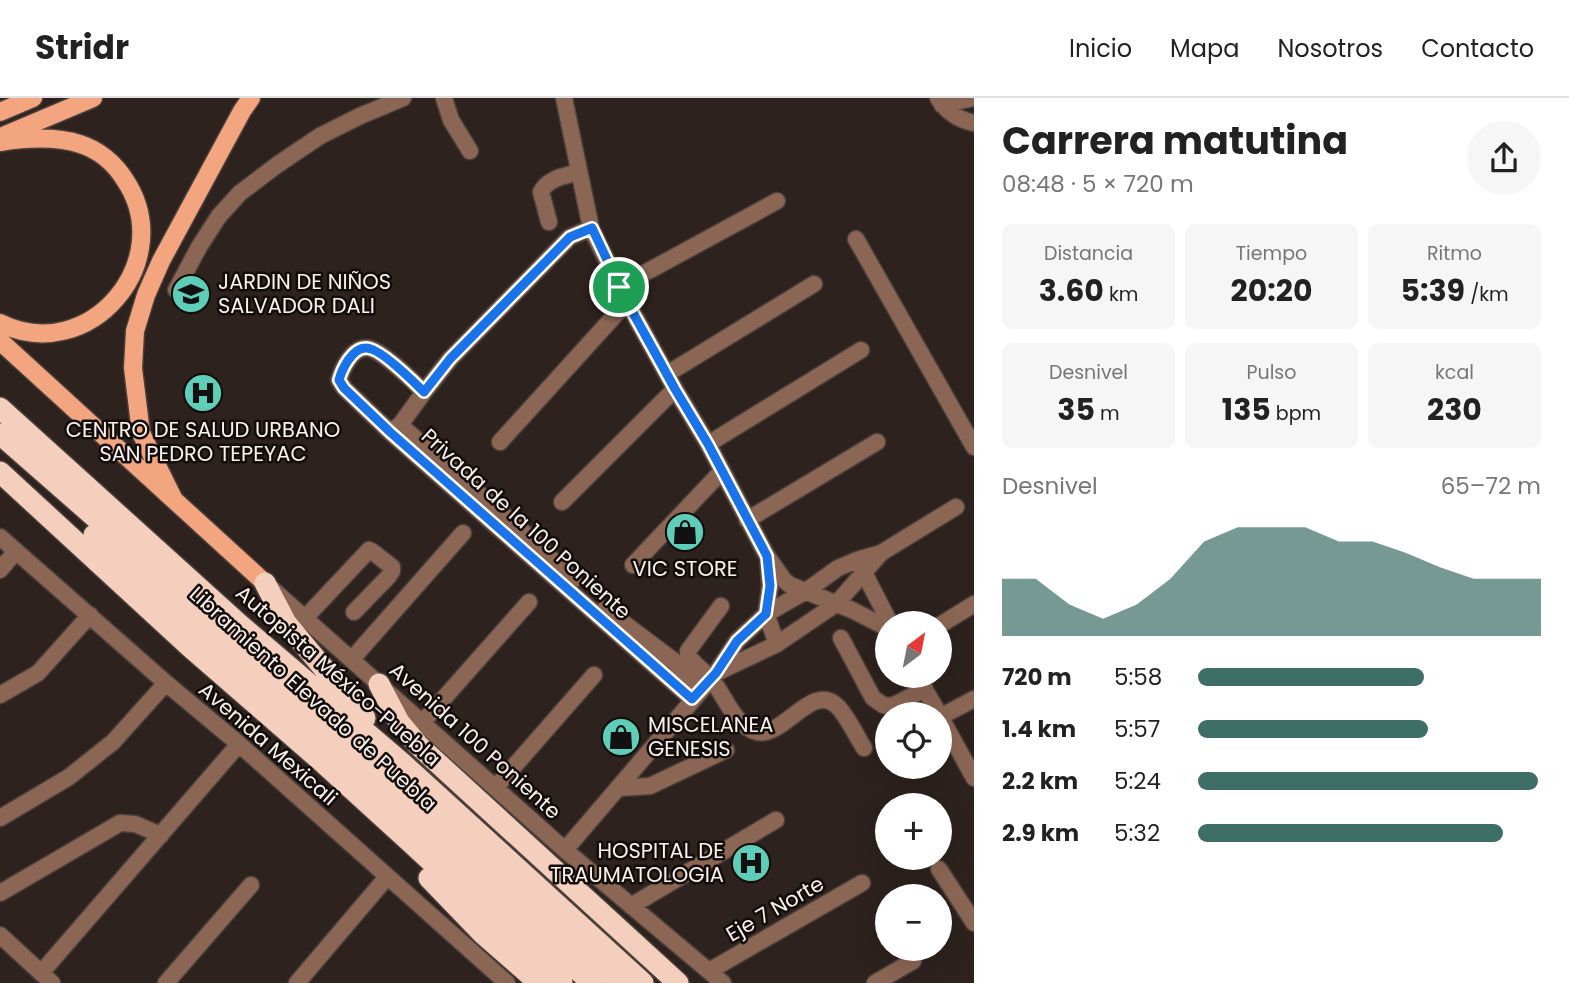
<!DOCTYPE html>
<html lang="es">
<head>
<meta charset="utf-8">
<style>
	body { margin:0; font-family:Poppins,sans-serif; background:#f6f6f6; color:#222; height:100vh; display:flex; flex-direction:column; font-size:26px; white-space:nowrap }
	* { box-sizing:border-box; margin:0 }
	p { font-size:23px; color:#767676 }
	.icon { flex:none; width:38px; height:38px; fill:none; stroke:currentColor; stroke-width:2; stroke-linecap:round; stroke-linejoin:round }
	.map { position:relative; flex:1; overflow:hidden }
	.details { display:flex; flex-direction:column; background:#fff; width:595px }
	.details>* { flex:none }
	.needle { width:46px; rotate:32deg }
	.tools { position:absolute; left:875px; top:513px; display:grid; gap:14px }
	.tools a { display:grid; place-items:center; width:77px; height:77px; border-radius:50%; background:#fff; box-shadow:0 7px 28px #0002; font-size:35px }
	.pin { position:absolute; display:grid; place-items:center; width:60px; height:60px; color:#fff; margin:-30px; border:4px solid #fff; border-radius:50%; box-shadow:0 2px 7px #0007 }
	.round { display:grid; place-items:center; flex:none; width:74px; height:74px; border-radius:37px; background:#f6f6f6 }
	.summary { display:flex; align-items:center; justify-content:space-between; height:119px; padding:0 28px }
	h1 { font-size:38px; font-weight:700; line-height:52px }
	.metrics { display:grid; grid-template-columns:repeat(3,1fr); gap:10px; height:119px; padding:7px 28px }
	.metrics div { display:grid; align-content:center; border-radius:10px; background:#f6f6f6; text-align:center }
	.metrics b { font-size:30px; font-weight:700 }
	.metrics small { font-size:19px; font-weight:400 }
	.metrics p { font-size:19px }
	.chart { height:196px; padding:14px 28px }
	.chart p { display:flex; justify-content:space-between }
	.chart svg { width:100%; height:126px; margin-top:7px; fill:#3d6f66; opacity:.7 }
	ul { padding:0 28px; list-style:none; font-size:23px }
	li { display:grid; grid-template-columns:112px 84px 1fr; align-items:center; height:52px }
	li i { height:18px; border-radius:9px; background:#3d6f66 }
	header { display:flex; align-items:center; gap:42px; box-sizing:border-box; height:98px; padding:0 35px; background:#fff; border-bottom:2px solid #e0e0e0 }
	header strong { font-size:33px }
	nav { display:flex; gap:38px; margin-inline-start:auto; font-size:24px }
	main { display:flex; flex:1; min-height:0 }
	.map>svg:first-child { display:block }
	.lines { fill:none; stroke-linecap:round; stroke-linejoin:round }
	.minor-casing { stroke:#4a3f3a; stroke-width:19 }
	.major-casing { stroke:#4a3f3a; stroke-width:21 }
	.highway-casing { stroke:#4a3f3a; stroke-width:24 }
	.minor { stroke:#8b6654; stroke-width:16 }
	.major { stroke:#f3a580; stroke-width:18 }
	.highway { stroke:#f5cfbe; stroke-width:21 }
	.route-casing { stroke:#fff; stroke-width:14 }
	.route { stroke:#1a73e8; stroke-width:9 }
	.labels { text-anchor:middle; stroke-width:5; stroke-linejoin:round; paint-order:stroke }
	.poi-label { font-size:21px; fill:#f9f1ee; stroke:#120d0b; text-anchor:start }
	.street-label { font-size:21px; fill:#f9f1ee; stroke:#120d0b }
</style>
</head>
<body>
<header>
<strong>Stridr</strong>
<nav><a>Inicio</a><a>Mapa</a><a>Nosotros</a><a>Contacto</a></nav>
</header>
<main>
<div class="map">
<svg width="974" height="885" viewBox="0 0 974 885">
	<rect width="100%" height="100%" fill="#2d221d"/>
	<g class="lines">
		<g class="minor-casing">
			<path id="minor" d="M444,0l7,22 19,31
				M564,0l27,130 36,74 48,87 33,55 59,112 17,24 6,5 62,25 35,18
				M938,0c8,13 21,22 36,25
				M942,7l31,-7
				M549,124l-8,-30c7,-14 24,-16 38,-20
				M856,141l118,208
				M619,189l158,-86
				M176,192l23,-43 20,-31 21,-23 37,-28 43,-29 40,-20 43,-18
				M667,276l147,-90
				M424,294c-10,-10 -45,-45 -58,-44 -14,0 -24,21 -27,32l5,8 46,44 302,267
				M400,327l129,112 44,43
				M391,333l9,-6 24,-33 26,-33 120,-122 21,-9
				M500,344l127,-140
				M708,346l153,-94
				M562,404l113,-113
				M747,422l130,-78
				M0,439l166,146 73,61 268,239
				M768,461l2,27 -4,28 11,30
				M633,467l89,-94
				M860,467l30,58
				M0,472l16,-19
				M271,490l294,262 158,133
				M721,508l-33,45v5c7,9 16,15 23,23 14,16 23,47 46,53 27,6 56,-52 81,-25 9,9 19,30 26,41
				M605,511l69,52 27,29
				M305,520l64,-68 4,2 19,15v4l-4,6 -34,35
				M940,527l34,-21
				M841,540l32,60 10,7 9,1 33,-17
				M352,561l111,-126
				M716,575l61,-29 59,-40 45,-51
				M917,578l22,38
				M0,597l38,-22 52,-58
				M940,618l34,62
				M940,619l34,-18
				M422,625l107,-121
				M495,690l99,-113
				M619,690l31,-2 76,-36
				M0,720l69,-41 44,-35 53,-59
				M565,752l151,-177 21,-32 29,-27 40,-23 32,-23 19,-8 24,-7 75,-46
				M939,771l35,54
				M0,795l120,-70 15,1 26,11
				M631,808l145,-86
				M0,837l52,48
				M709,873l153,-88
				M41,875l198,-229
				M166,885l85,-98
				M297,885l90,-106
				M875,885l38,-22"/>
		</g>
		<g class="major-casing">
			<path id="major" d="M0,14l33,-14
				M3,38l90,-38
				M0,44c26,-4 55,-6 80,2 19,6 35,20 45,36 54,81 -36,187 -125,143
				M0,243l265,242
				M173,400l-32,-65 -8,-65 2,-37 11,-36 15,-34 81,-150 9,-13"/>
		</g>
		<g class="highway-casing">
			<path id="highway" d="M0,310l239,216 163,139 241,220
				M0,336l211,185 408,364
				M0,374l189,174 131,114 90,82 152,141
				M94,437l498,448
				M265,485l21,40 79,95
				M379,586l20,38 19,23 260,238
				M429,780l53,55 57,50"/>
		</g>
		<use href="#minor" class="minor"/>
		<use href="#major" class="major"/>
		<use href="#highway" class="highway"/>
	</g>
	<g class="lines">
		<g class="route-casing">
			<path id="route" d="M592,130l35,74 48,87 33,55 59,112 3,30 -4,28 -29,27 -21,32 -24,26 -302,-267 -46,-44 -5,-8c3,-11 13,-32 27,-32 13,-1 48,34 58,44l26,-33 120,-122z"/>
		</g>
		<use href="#route" class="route"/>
	</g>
	<defs>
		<g id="school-disc" transform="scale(2.0125)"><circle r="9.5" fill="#5eceb8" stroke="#120d0b"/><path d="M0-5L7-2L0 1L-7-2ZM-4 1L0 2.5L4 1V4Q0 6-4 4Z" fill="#111"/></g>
		<g id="hospital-disc" transform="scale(2.0125)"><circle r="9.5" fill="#5eceb8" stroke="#120d0b"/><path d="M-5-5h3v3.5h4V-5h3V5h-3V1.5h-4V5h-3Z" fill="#111"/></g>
		<g id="shop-disc" transform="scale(2.0125)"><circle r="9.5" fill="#5eceb8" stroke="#120d0b"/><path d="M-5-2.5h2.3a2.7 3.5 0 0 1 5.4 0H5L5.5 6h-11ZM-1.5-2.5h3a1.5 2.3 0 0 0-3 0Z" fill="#111"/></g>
	</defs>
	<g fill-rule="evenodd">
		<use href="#school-disc" x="191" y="196"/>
		<use href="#hospital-disc" x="203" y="295"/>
		<use href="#shop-disc" x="685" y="434"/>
		<use href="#shop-disc" x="621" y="639"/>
		<use href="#hospital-disc" x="751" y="765"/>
	</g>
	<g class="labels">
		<g class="poi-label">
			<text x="218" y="191">JARDIN DE NIÑOS<tspan x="218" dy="24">SALVADOR DALI</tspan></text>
			<text x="203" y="339" text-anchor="middle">CENTRO DE SALUD URBANO<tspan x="203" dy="24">SAN PEDRO TEPEYAC</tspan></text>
			<text x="685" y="478" text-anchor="middle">VIC STORE</text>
			<text x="648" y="634">MISCELANEA<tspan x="648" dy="24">GENESIS</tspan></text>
			<text x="724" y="760" text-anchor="end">HOSPITAL DE<tspan x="724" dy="24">TRAUMATOLOGIA</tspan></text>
		</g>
		<g class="street-label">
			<text transform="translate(526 426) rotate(42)" y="7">Privada de la 100 Poniente</text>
			<text transform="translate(338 578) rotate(41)" y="7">Autopista México-Puebla</text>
			<text transform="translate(313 601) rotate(42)" y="7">Libramiento Elevado de Puebla</text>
			<text transform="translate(475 643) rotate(42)" y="7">Avenida 100 Poniente</text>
			<text transform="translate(268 646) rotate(41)" y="7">Avenida Mexicali</text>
			<text transform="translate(775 811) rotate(-30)" y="7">Eje 7 Norte</text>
		</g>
	</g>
</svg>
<div class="tools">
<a><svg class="needle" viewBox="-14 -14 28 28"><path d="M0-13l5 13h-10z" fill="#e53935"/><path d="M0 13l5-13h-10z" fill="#767676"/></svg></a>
<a><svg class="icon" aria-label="locate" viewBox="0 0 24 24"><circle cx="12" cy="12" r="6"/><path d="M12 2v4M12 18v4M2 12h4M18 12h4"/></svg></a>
<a>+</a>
<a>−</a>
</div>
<div class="pin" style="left:619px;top:189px;background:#1e9e55"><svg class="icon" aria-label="arrive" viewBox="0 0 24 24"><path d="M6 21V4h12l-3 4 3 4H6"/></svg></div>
</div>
<section class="details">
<div class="summary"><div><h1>Carrera matutina</h1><p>08:48 · 5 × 720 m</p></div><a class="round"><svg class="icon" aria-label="share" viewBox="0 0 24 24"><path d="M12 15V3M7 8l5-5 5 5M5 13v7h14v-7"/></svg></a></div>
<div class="metrics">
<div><p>Distancia</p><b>3.60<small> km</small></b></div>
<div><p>Tiempo</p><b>20:20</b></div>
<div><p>Ritmo</p><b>5:39<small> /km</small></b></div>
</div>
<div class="metrics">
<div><p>Desnivel</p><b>35<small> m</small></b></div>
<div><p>Pulso</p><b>135<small> bpm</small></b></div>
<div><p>kcal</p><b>230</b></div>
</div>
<div class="chart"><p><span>Desnivel</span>65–72 m</p>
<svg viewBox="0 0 160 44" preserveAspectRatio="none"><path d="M0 44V24L10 24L20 33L30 38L40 33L50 24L60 11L70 6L80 6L90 6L100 11L110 11L120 15L130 20L140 24L150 24L160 24V44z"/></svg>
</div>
<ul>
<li><b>720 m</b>5:58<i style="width:66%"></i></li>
<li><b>1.4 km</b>5:57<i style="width:67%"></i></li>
<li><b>2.2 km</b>5:24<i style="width:99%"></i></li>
<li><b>2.9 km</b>5:32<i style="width:89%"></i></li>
</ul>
</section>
</main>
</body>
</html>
